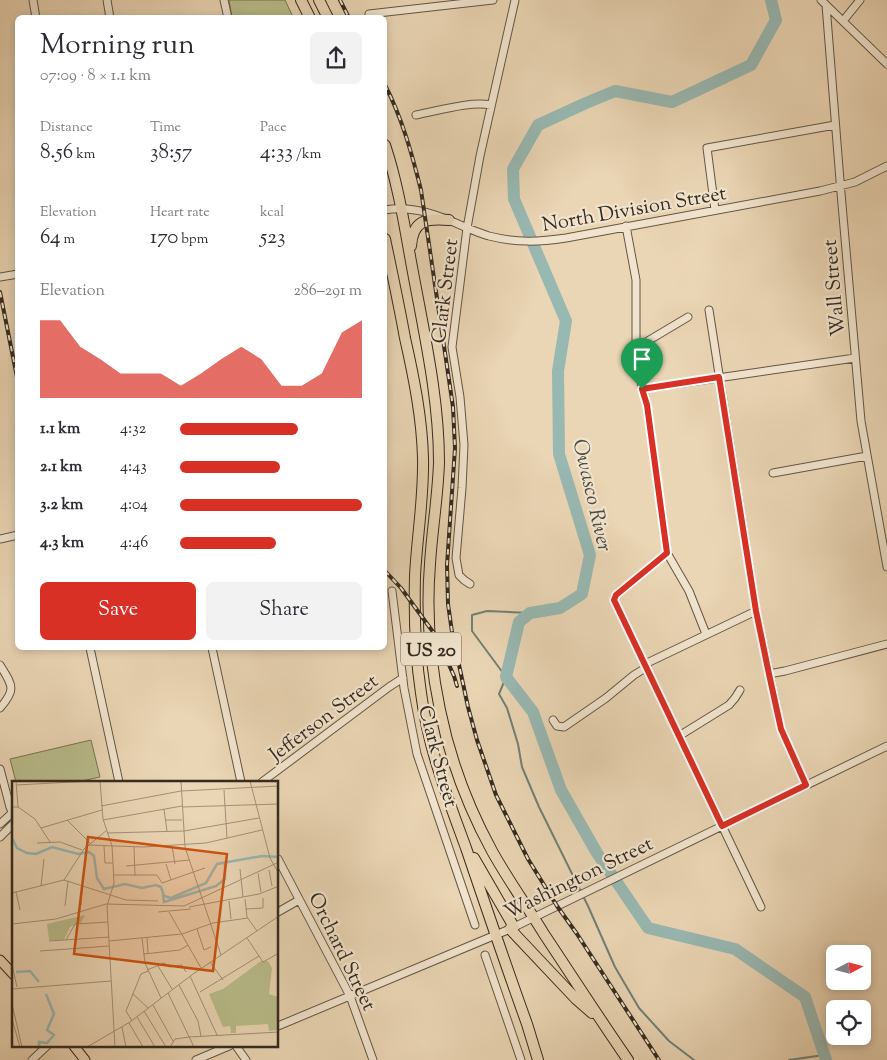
<!DOCTYPE html>
<html lang="en">
<head>
<meta charset="utf-8">
<style>
	body { margin:0; font-family:"Sorts Mill Goudy",serif; background:#f2f2f3; color:#2b2b33; height:100vh; display:flex; flex-direction:column; font-size:19px; white-space:nowrap }
	* { box-sizing:border-box; margin:0 }
	p { font-size:16px; color:#7c7c81 }
	.icon { flex:none; width:28px; height:28px; fill:none; stroke:currentColor; stroke-width:2; stroke-linecap:round; stroke-linejoin:round }
	.map { position:relative; flex:1; overflow:hidden }
	.details { position:absolute; left:15px; top:15px; width:372px; height:635px; display:flex; flex-direction:column; background:#fff; border-radius:8px; box-shadow:0 2px 8px #0003 }
	.details>* { flex:none }
	.needle { width:32px; rotate:83deg }
	.tools { position:absolute; left:826px; top:945px; display:grid; gap:10px }
	.tools a { display:grid; place-items:center; width:45px; height:45px; border-radius:8px; background:#fff; box-shadow:0 2px 8px #0003; font-size:25px }
	.pin { position:absolute; display:grid; place-items:center; width:42px; height:42px; color:#fff; margin:-51px -21px; border-radius:50% 50% 50% 0; rotate:-45deg; box-shadow:0 0 5px #0007 }
	.pin .icon { rotate:45deg }
	.round { display:grid; place-items:center; flex:none; width:52px; height:52px; border-radius:8px; background:#f2f2f3 }
	.head { display:flex; align-items:center; justify-content:space-between; height:85px; padding:0 25px }
	h1 { font-size:28px; font-weight:600; line-height:38px }
	.metrics { display:grid; grid-template-columns:repeat(3,1fr); gap:8px; height:85px; padding:5px 25px }
	.metrics div { display:grid; align-content:center }
	.metrics b { font-size:21px; font-weight:600 }
	.metrics small { font-size:14px; font-weight:400 }
	.metrics p { font-size:14px }
	.chart { height:140px; padding:10px 25px }
	.chart p { display:flex; justify-content:space-between }
	.chart svg { width:100%; height:90px; margin-top:5px; fill:#d93025; opacity:.7 }
	.button { display:flex; gap:10px; margin-top:auto; padding:10px 25px }
	.button a { flex:1; height:58px; border-radius:8px; background:#d93025; color:#fff; font-size:20px; font-weight:600; line-height:58px; text-align:center }
	.button a+a { background:#f2f2f3; color:#2b2b33 }
	ul { padding:0 25px; list-style:none; font-size:16px }
	li { display:grid; grid-template-columns:80px 60px 1fr; align-items:center; height:38px }
	li i { height:12px; border-radius:6px; background:#d93025 }
	.map>svg:first-child { display:block }
	.green { fill:#b9bd8b; stroke:#777455 }
	.lines { fill:none; stroke-linecap:round; stroke-linejoin:round }
	.stream { stroke:#708077; stroke-width:2 }
	.river { stroke:#98b8b2; stroke-width:12 }
	.minor-casing { stroke:#625644; stroke-width:9 }
	.major-casing { stroke:#352b1f; stroke-width:11 }
	.highway-casing { stroke:#352b1f; stroke-width:12 }
	.minor { stroke:#f1e4ce; stroke-width:7 }
	.major { stroke:#ead5b4; stroke-width:9 }
	.highway { stroke:#ead5b4; stroke-width:10 }
	.rail-casing { stroke:#352b1f; stroke-width:4 }
	.rail { stroke:#f1e4ce; stroke-width:2; stroke-dasharray:5.5; stroke-linecap:butt }
	.route-casing { stroke:#fff; stroke-width:10 }
	.route { stroke:#d93025; stroke-width:6 }
	.labels { text-anchor:middle; stroke-width:4.5; stroke-linejoin:round; paint-order:stroke }
	.shield { fill:#f1e4ce; stroke:#6d6254; stroke-width:1 }
	.shield-label { font-size:19px; font-weight:bold; fill:#352b1f }
	.street-label { font-size:20px; fill:#352b1f; stroke:#f1e4ce }
	.water-label { font-size:21px; font-style:italic; fill:#4e4e44; stroke:#f1e4ce }
	.inset-river { fill:none; stroke:#98b8b2; stroke-width:2.5 }
	.inset-road { fill:none; stroke:#a29178; stroke-width:1 }
	.view { fill:#cd520f; fill-opacity:0.15; stroke:#cd520f; stroke-width:2.5 }
	.inset-edge { fill:none; stroke:#352b1f; stroke-width:2.5 }
</style>
</head>
<body>
<div class="map">
<svg width="887" height="1060" viewBox="0 0 887 1060">
	<rect width="100%" height="100%" fill="#ead5b4"/>
	<filter id="stains"><feTurbulence type="fractalNoise" baseFrequency=".004" numOctaves="4"/><feColorMatrix values="0 0 0 0 .2 0 0 0 0 .09 0 0 0 0 .02 0 0 0 .5 -.17"/></filter>
	<radialGradient id="worn" r=".72"><stop offset=".6" stop-color="#630" stop-opacity="0"/><stop offset="1" stop-color="#630" stop-opacity=".3"/></radialGradient>
	<path class="green" d="M229,0h56l8,17h-61z
		M91,740l9,37 -23,5h-61l-6,-23z"/>
	<g class="lines">
		<path class="stream" d="M530,613l-43,-2 -15,4v16l34,46 -7,17 8,14 11,36 4,23 17,40 49,99 27,61 24,41 30,33 25,19
			M789,1060l35,-5"/>
		<path class="river" d="M771,0l5,20 -25,45 -79,37 -57,-11 -29,12 -48,22 -25,44 1,30 52,122 -8,50 1,83 31,101 -8,39 -22,14 -30,5 -11,9 -13,55 27,35 28,78 36,63 51,75 87,21 70,48 21,63"/>
		<g class="minor-casing">
			<path id="minor" d="M33,0l3,18
				M107,0l3,18
				M224,0l4,18
				M821,0l66,64
				M826,5l15,188 20,228 26,146
				M369,14l124,-14
				M843,21l17,-21
				M416,115c22,-4 53,-14 75,-10
				M385,210c29,-5 56,6 82,18 8,3 15,6 22,8 28,7 50,6 77,2l254,-47 35,-9 32,-16
				M715,210l-8,-62 128,-23
				M626,226l10,54v68l2,22 9,35 20,148 -51,42 -2,5 147,307
				M0,277l18,-3
				M709,310l47,301 25,118 25,56
				M636,348l52,-31
				M642,389l213,-31
				M773,473l94,-17
				M0,539l18,-4
				M667,553l22,38 17,43
				M470,584l-6,-4 -5,-5 -3,-17 6,-70 2,-43 -4,-48 -8,-50 15,-119 13,-72 35,-156
				M392,591l12,97 13,66 58,171
				M90,648l29,134
				M212,648l29,134
				M645,664l111,-53
				M0,665c12,20 17,24 0,43
				M769,674l16,-3 102,-27
				M553,720l4,6 7,1 42,-29 28,-23 13,-8
				M679,736l50,-31 6,-7 5,-8
				M0,769l10,38 4,10
				M262,782l127,-95 14,-9
				M0,824l12,-11
				M0,837l14,-14
				M278,859l72,137 23,64
				M278,912l21,-12
				M485,955l36,105
				M278,1026l232,-97 377,-183
				M236,1046l10,14
				M32,1060l15,-14
				M196,1060l33,-14"/>
		</g>
		<g class="major-casing">
			<path id="major" d="M0,960l14,15
				M74,1046l11,14"/>
		</g>
		<g class="highway-casing">
			<path id="highway" d="M301,0l9,18
				M319,0l9,18
				M385,145c15,45 21,92 30,138 11,59 24,119 24,179 -1,34 -7,68 -9,102 -4,49 0,98 10,146 10,49 28,97 52,141 16,29 35,55 52,83 28,42 55,84 84,126
				M385,239c7,33 14,66 20,99 9,40 17,80 18,120 1,40 -6,78 -8,118 -1,39 0,78 6,117 7,55 26,103 45,155 20,59 40,118 61,176l11,36
				M411,246c2,-26 15,-28 38,-26
				M474,858l40,69
				M510,929l66,70 16,14"/>
		</g>
		<use href="#minor" class="minor"/>
		<use href="#major" class="major"/>
		<use href="#highway" class="highway"/>
		<g class="rail-casing">
			<path id="rail" d="M340,0l9,18
				M385,85c17,33 27,69 36,105l32,217 2,41 -8,117 1,39 4,28 16,75 9,33 19,55 32,64 29,47 20,28 82,126
				M0,292l18,90
				M385,571l16,17 35,48 18,40 3,10"/>
		</g>
		<use href="#rail" class="rail"/>
	</g>
	<g class="lines">
		<g class="route-casing">
			<path id="route" d="M719,377l37,234 13,63 12,55 25,56 -84,41 -108,-226 2,-5 51,-42 -20,-148 -5,-16z"/>
		</g>
		<use href="#route" class="route"/>
	</g>
	<g class="labels">
		<rect class="shield" x="401" y="632.5" width="60" height="33" rx="4"/>
		<g class="shield-label">
			<text x="431" y="656">US 20</text>
		</g>
		<g class="street-label">
			<text transform="translate(634 208) rotate(-10)" y="7">North Division Street</text>
			<text transform="translate(833 288) rotate(-95)" y="7">Wall Street</text>
			<text transform="translate(444 291) rotate(-83)" y="7">Clark Street</text>
			<text transform="translate(323 717) rotate(-37)" y="7">Jefferson Street</text>
			<text transform="translate(439 756) rotate(75)" y="7">Clark Street</text>
			<text transform="translate(578 877) rotate(-26)" y="7">Washington Street</text>
			<text transform="translate(343 951) rotate(64)" y="7">Orchard Street</text>
		</g>
		<g class="water-label">
			<text transform="translate(593 495) rotate(77)" y="7">Owasco River</text>
		</g>
	</g>
	<g transform="translate(12 781)">
		<rect width="266" height="266" fill="#ead5b4"/>
		<path d="M249,180h7l4,7 -3,26 9,3v33l-9,1 -1,-7 -32,2v7h-5l-1,-7 -7,1 -14,-33 14,-5z" fill="#b9bd8b"/>
		<path d="M73,134l-4,8 -11,4 -6,13h-15l-2,-16z" fill="#b9bd8b"/>
		<path class="inset-river" d="M0,27v16M0,57l5,10 10,5 9,1 16,-7 26,7 11,-2 5,4 3,22 7,11 21,-5 17,4 14,-3 5,2 3,9 7,2 35,-15 11,-19 45,-8 17,1M151,113l1,8 52,-16 9,-7v-17M4,191l14,-1 9,11M27,266v-5l8,1 7,-8 -7,-5 7,-16 -8,-20"/>
		<path class="inset-road" d="M4,0l2,26M88,0l3,38 9,27 2,37 -7,23 8,141M169,0l4,66 36,108M238,0l20,77 9,16M4,4l75,-4M212,9l3,48M89,25l80,-15 98,-5M0,26h6l17,12 15,23M170,26l97,-3M152,28l3,22M55,39l23,23M91,39l79,-14M154,39h16M29,47l61,-18M95,52l77,-2 75,-13M25,62l23,-1 22,8M76,64l55,2 63,-4 56,-13M92,65l1,17h8M160,65l3,18M122,66l1,29M154,83l5,16M114,85l64,-6M228,88l3,28M257,89l3,16M246,92l3,19M102,94h43l5,8 43,-15M52,99l20,-31 23,-19M29,105l3,-27M4,111l4,18M0,112l52,-13 62,20 32,1M233,118l2,18 10,14M217,120l2,18M69,124l1,-19M53,125l3,-25M177,126l70,-13 20,-8M234,128l17,-1v-10M146,131l33,-3M157,131l32,56M0,143l44,-5 50,-15 78,2 95,-44M185,148l7,21 7,-3M130,157l3,25 16,35M135,157l1,15M235,157l16,24 16,-9M54,159l9,-16 33,-2M37,160l60,-4M97,160l73,-7 31,-11 35,-5M28,170l69,-5M132,173l36,-4 8,-5M198,181l13,18M0,184l5,22M146,185l14,23M135,189l17,-7 5,4 13,-2 4,7M178,195l27,59M167,204l19,36 3,15M0,208l99,-8M188,211l59,-36M156,212l26,54M121,213l15,14M0,223l10,43M141,224l20,36M132,230l22,36M125,236l18,30M0,238l8,28M120,240l-6,-10 15,-37 7,-3M117,242l14,24M110,246l4,20M75,266l43,-25 63,-48 86,-58M158,266l5,-8 14,-2 90,-5"/>
		<path class="view" d="M76,56l139,17 -14,117 -139,-17z"/>
		<rect width="266" height="266" class="inset-edge"/>
	</g>
	<rect width="100%" height="100%" filter="url(#stains)"/>
	<rect width="100%" height="100%" fill="url(#worn)"/>
</svg>
<div class="tools">
<a><svg class="needle" viewBox="-14 -14 28 28"><path d="M0-13l5 13h-10z" fill="#e53935"/><path d="M0 13l5-13h-10z" fill="#7c7c81"/></svg></a>
<a><svg class="icon" aria-label="locate" viewBox="0 0 24 24"><circle cx="12" cy="12" r="6"/><path d="M12 2v4M12 18v4M2 12h4M18 12h4"/></svg></a>
</div>
<div class="pin" style="left:642px;top:389px;background:#1e9e55"><svg class="icon" aria-label="arrive" viewBox="0 0 24 24"><path d="M6 21V4h12l-3 4 3 4H6"/></svg></div>
<section class="details">
<div class="head"><div><h1>Morning run</h1><p>07:09 · 8 × 1.1 km</p></div><a class="round"><svg class="icon" aria-label="share" viewBox="0 0 24 24"><path d="M12 15V3M7 8l5-5 5 5M5 13v7h14v-7"/></svg></a></div>
<div class="metrics">
<div><p>Distance</p><b>8.56<small> km</small></b></div>
<div><p>Time</p><b>38:57</b></div>
<div><p>Pace</p><b>4:33<small> /km</small></b></div>
</div>
<div class="metrics">
<div><p>Elevation</p><b>64<small> m</small></b></div>
<div><p>Heart rate</p><b>170<small> bpm</small></b></div>
<div><p>kcal</p><b>523</b></div>
</div>
<div class="chart"><p><span>Elevation</span>286–291 m</p>
<svg viewBox="0 0 160 44" preserveAspectRatio="none"><path d="M0 44V6L10 6L20 19L30 25L40 32L50 32L60 32L70 38L80 32L90 25L100 19L110 25L120 38L130 38L140 32L150 12L160 6V44z"/></svg>
</div>
<ul>
<li><b>1.1 km</b>4:32<i style="width:65%"></i></li>
<li><b>2.1 km</b>4:43<i style="width:55%"></i></li>
<li><b>3.2 km</b>4:04<i style="width:100%"></i></li>
<li><b>4.3 km</b>4:46<i style="width:53%"></i></li>
</ul>
<div class="button"><a>Save</a><a>Share</a></div>
</section>
</div>
</body>
</html>
